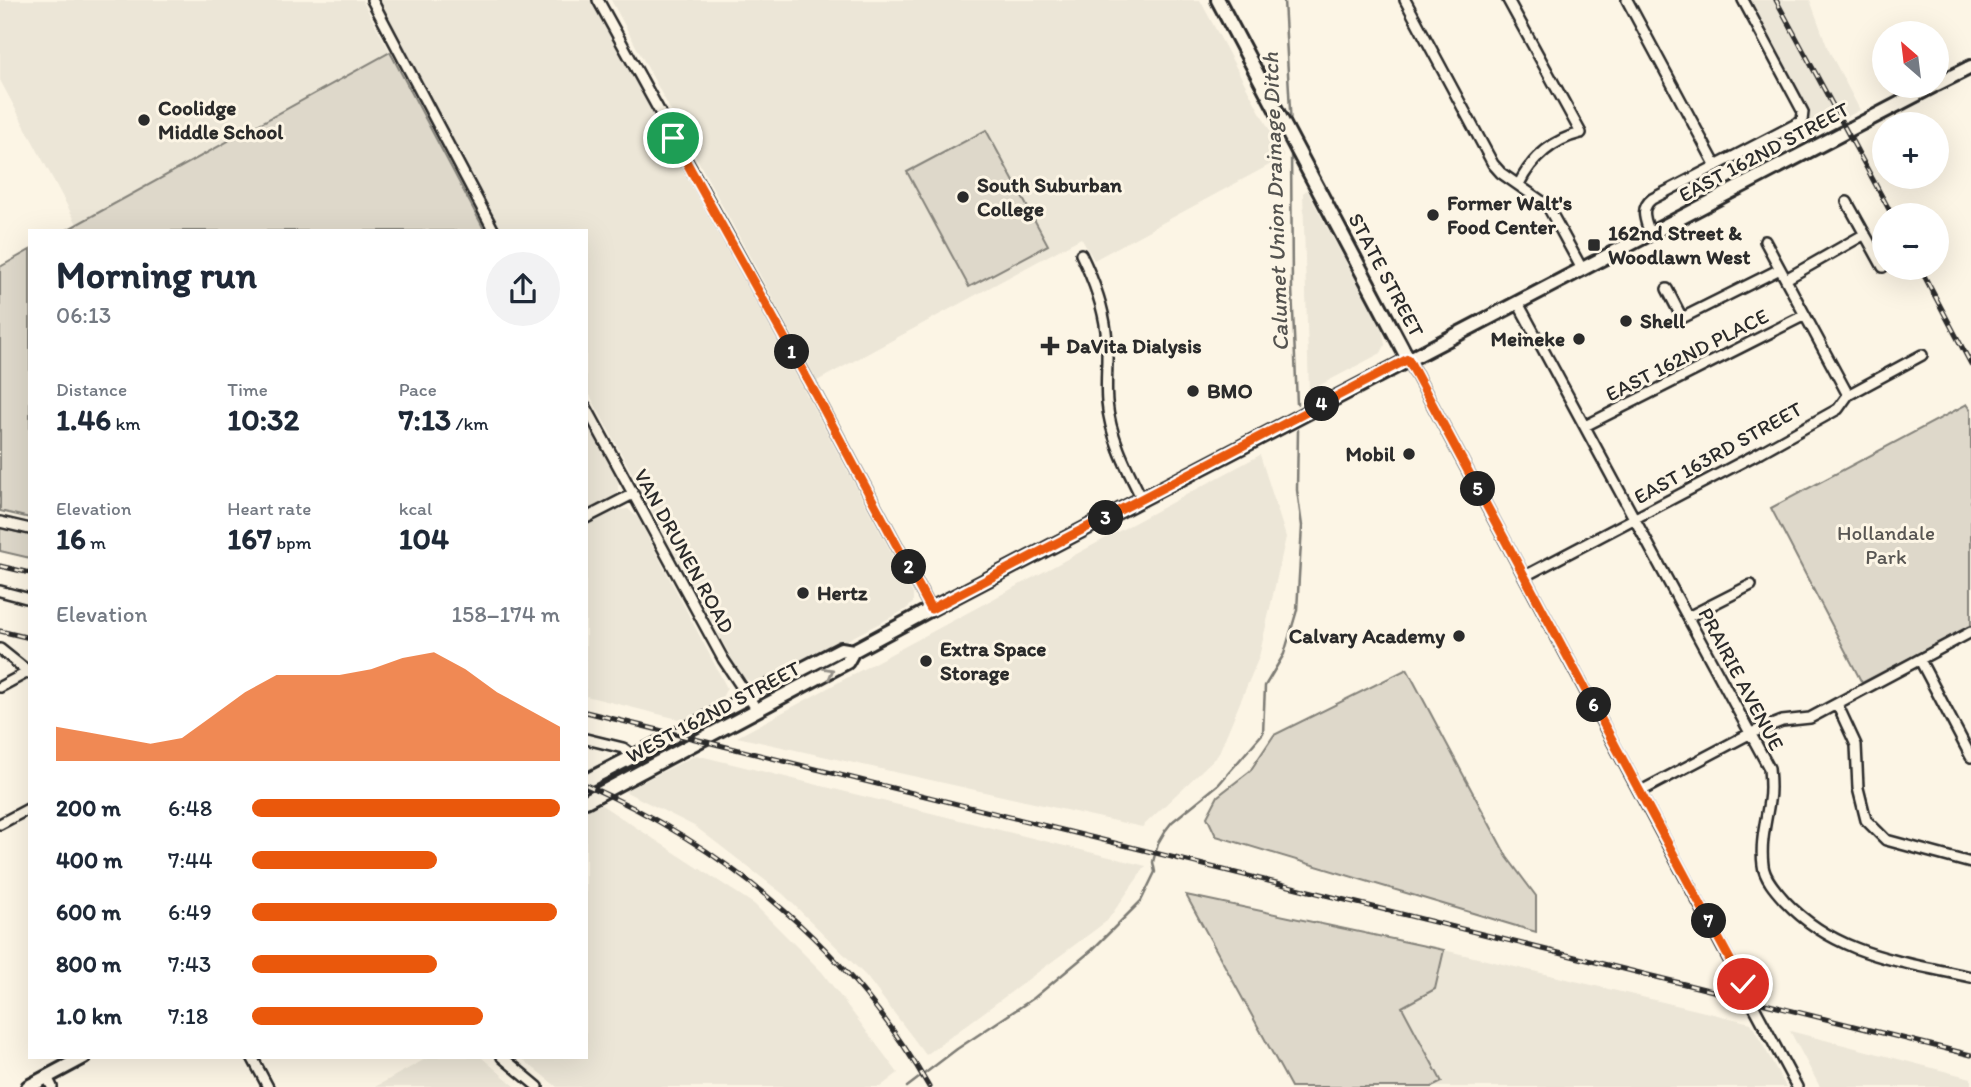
<!DOCTYPE html>
<html lang="en">
<head>
<meta charset="utf-8">
<style>
	body { margin:0; font-family:Itim,sans-serif; background:#f2f2f3; color:#1f2937; height:100vh; display:flex; flex-direction:column; font-size:26px; white-space:nowrap }
	* { box-sizing:border-box; margin:0 }
	p { font-size:23px; color:#747a83 }
	.icon { flex:none; width:38px; height:38px; fill:none; stroke:currentColor; stroke-width:2; stroke-linecap:round; stroke-linejoin:round }
	.map { position:relative; flex:1; overflow:hidden }
	.details { position:absolute; left:28px; top:229px; width:560px; height:830px; display:flex; flex-direction:column; background:#fff; border-radius:0px; box-shadow:0 7px 28px #0002 }
	.details>* { flex:none }
	.needle { width:46px; rotate:332deg }
	.buttons { position:absolute; left:1872px; top:21px; display:grid; gap:14px }
	.buttons a { display:grid; place-items:center; width:77px; height:77px; border-radius:50%; background:#fff; box-shadow:0 7px 28px #0002; font-size:35px }
	.pin { position:absolute; display:grid; place-items:center; width:60px; height:60px; color:#fff; margin:-30px; border:4px solid #fff; border-radius:50%; box-shadow:0 2px 7px #0007 }
	.km { position:absolute; width:35px; height:35px; margin:-18px; border-radius:50%; background:#222; color:#fff; font-size:19px; line-height:35px; text-align:center }
	.round { display:grid; place-items:center; flex:none; width:74px; height:74px; border-radius:37px; background:#f2f2f3 }
	.overview { display:flex; align-items:center; justify-content:space-between; height:119px; padding:0 28px }
	h1 { font-size:38px; font-weight:800; line-height:52px }
	.figures { display:grid; grid-template-columns:repeat(3,1fr); gap:10px; height:119px; padding:7px 28px }
	.figures div { display:grid; align-content:center }
	.figures b { font-size:30px; font-weight:800 }
	.figures small { font-size:19px; font-weight:400 }
	.figures p { font-size:19px }
	.chart { height:196px; padding:14px 28px }
	.chart p { display:flex; justify-content:space-between }
	.chart svg { width:100%; height:126px; margin-top:7px; fill:#ea580c; opacity:.7 }
	ul { padding:0 28px; list-style:none; font-size:23px }
	li { display:grid; grid-template-columns:112px 84px 1fr; align-items:center; height:52px }
	li i { height:18px; border-radius:9px; background:#ea580c }
	.map>svg:first-child { display:block }
	.built { fill:#ece6d7 }
	.green { fill:#ded8ca; stroke:#84827a; stroke-width:2 }
	.lines { fill:none; stroke-linecap:round; stroke-linejoin:round }
	.stream { stroke:#7d7b74; stroke-width:2.5 }
	.minor-casing { stroke:#2b2b2b; stroke-width:14 }
	.major-casing { stroke:#2b2b2b; stroke-width:18 }
	.minor { stroke:#fcf5e5; stroke-width:9 }
	.major { stroke:#fcf5e5; stroke-width:12 }
	.rail-casing { stroke:#2b2b2b; stroke-width:5 }
	.rail { stroke:#fcf5e5; stroke-width:2.5; stroke-dasharray:8; stroke-linecap:butt }
	.oneway { stroke:#949088 }
	.route-casing { stroke:#fff; stroke-width:14 }
	.route { stroke:#ea580c; stroke-width:9 }
	.poi-dot { fill:#2b2b2b; stroke:#fcf5e5; stroke-width:2.5 }
	.labels { text-anchor:middle; stroke-width:6; stroke-linejoin:round; paint-order:stroke }
	.poi-label { font-size:21px; font-weight:bold; fill:#2b2b2b; stroke:#fcf5e5; text-anchor:start }
	.street-label { font-size:21px; fill:#2b2b2b; stroke:#fcf5e5 }
	.park-label { font-size:21px; fill:#585653; stroke:#fcf5e5 }
	.water-label { font-size:23px; font-style:italic; fill:#545350; stroke:#fcf5e5 }
</style>
</head>
<body>
<div class="map">
<svg width="1971" height="1087" viewBox="0 0 1971 1087">
	<rect width="100%" height="100%" fill="#fcf5e5"/>
	<filter id="ink" filterUnits="userSpaceOnUse"><feTurbulence type="fractalNoise" baseFrequency=".0143" numOctaves="2"/><feDisplacementMap in="SourceGraphic" scale="14" xChannelSelector="R" yChannelSelector="G"/><feConvolveMatrix kernelMatrix="1 2 1 2 8 2 1 2 1" color-interpolation-filters="sRGB"/></filter>
	<g filter="url(#ink)">
		<path class="built" d="M0,0h362l28,52 -313,172 -77,-144z
			M378,0h216l286,531 33,63v9l-8,7 -141,73 -10,1 -13,-8 -155,-288v-157h-84z
			M611,0h589l84,157 -190,103 -13,-22 -264,143z
			M1739,0h71l18,49 32,61 -44,23 -14,-12z
			M1307,190l70,130 6,13 2,12 -4,8 -72,38 -6,-198z
			M586,417l32,64v10l-5,7 -27,14z
			M1260,455l26,82 -27,120 -41,98 -76,72 -405,-90z
			M628,509l10,9 89,170 -8,15 -37,17 -96,-24v-171l29,-15z
			M696,755l450,111 -39,55 -181,134 -60,-79 -83,-82 -87,-67 -72,-36z
			M600,804l154,100 68,68 76,101 -18,14h-323l-37,-30h66v-246z
			M1444,950l307,73 35,64h-354l10,-6 -40,-74 33,-19z
			M1790,1031l181,47v9h-151z
			M429,1057h52l35,30h-141z"/>
		<path class="green" d="M390,52l95,179h-420z
			M986,130l62,115 -79,42 -62,-115z
			M30,250v268l-30,-7v-244z
			M1967,404l4,6v216l-109,57 -91,-175z
			M0,528l30,7v23l-30,-7z
			M1407,669l100,188 29,39v36l-320,-96 -9,-19 11,-21 32,-25 24,-36z
			M1186,895l258,55 -9,39 -33,18 40,75 -10,5h-141z"/>
		<g class="lines">
			<path class="stream" d="M1284,0l7,128
				M1291,148l1,140 5,116
				M907,1087l50,-38 77,-51 58,-48 49,-49 14,-29 -2,-10 5,-19 7,-12 7,-9 47,-38 44,-51 2,-47 19,-32 13,-44 5,-84 -5,-36 1,-60"/>
			<g class="minor-casing">
				<path id="minor" d="M372,0l122,231
					M598,0l217,393 116,216
					M1405,0l88,164 8,9 46,32 35,64
					M1508,0l73,133c-29,7 -49,25 -62,51
					M1627,0l89,166
					M1847,202l36,65
					M1650,234c-4,-13 -11,-25 2,-35l150,-78 1,-9 -60,-112
					M1765,241l83,154
					M1081,254c12,25 22,50 25,77 3,24 -1,48 1,71 3,35 20,67 35,97
					M1786,279l79,-45
					M1667,289l15,29 98,-49
					M1518,303l251,465c1,11 2,22 0,33 -3,21 -9,42 -6,64 1,13 14,27 22,36 52,55 116,60 186,76
					M1408,359l389,728
					M586,407l137,252 34,51
					M1585,426l220,-111
					M586,518l47,-24
					M0,522l30,7
					M1525,576l236,-124 77,-43 10,-14 74,-40
					M0,591l30,8
					M1688,617l63,-32
					M0,649l30,24
					M1920,660l51,97
					M0,687l28,-15
					M1837,704l19,41 2,43 8,32 20,20 85,23
					M586,739l37,9 11,8
					M1641,791l110,-58 31,-12 28,-3 161,-86
					M0,824l30,-16
					M252,1057l16,30
					M502,1057l36,30
					M47,1077l5,10"/>
			</g>
			<g class="major-casing">
				<path id="major" d="M1218,0l190,359
					M1937,84l34,-17
					M586,781l255,-132 12,2
					M586,801l261,-139 6,-11 78,-42 1002,-523
					M28,1087l56,-30"/>
			</g>
			<use href="#minor" class="minor"/>
			<use href="#major" class="major"/>
			<g class="rail-casing">
				<path id="rail" d="M1776,0l116,215
					M1920,268l51,96
					M0,566l30,7
					M0,631l30,7
					M586,712l1385,343
					M586,785c142,63 266,166 343,302"/>
			</g>
			<use href="#rail" class="rail"/>
		</g>
		<defs><path id="oneway-chevron" d="M-2-3.5L2.5 0L-2 3.5" fill="none" stroke-width="1.6" stroke-linecap="round" stroke-linejoin="round" transform="scale(1.75)"/></defs>
		<use class="oneway" href="#oneway-chevron" transform="translate(829 672) rotate(-29)"/>
	</g>
	<g class="lines" filter="url(#ink)">
		<g class="route-casing">
			<path id="route" d="M673,138l142,255 116,216 477,-250 335,625"/>
		</g>
		<use href="#route" class="route"/>
	</g>
	<g class="poi-dot">
		<circle cx="144" cy="120" r="7"/>
		<circle cx="963" cy="197" r="7"/>
		<circle cx="1433" cy="215" r="7"/>
		<rect x="1587" y="238" width="14" height="14" rx="3.5"/>
		<circle cx="1626" cy="321" r="7"/>
		<circle cx="1579" cy="339" r="7"/>
		<path d="M1046.5 335.5h7v7h7v7h-7v7h-7v-7h-7v-7h7z"/>
		<circle cx="1193" cy="391" r="7"/>
		<circle cx="1409" cy="454" r="7"/>
		<circle cx="803" cy="593" r="7"/>
		<circle cx="1459" cy="636" r="7"/>
		<circle cx="926" cy="661" r="7"/>
	</g>
	<g class="labels">
		<g class="poi-label">
			<text x="158" y="115">Coolidge<tspan x="158" dy="24">Middle School</tspan></text>
			<text x="977" y="192">South Suburban<tspan x="977" dy="24">College</tspan></text>
			<text x="1447" y="210">Former Walt's<tspan x="1447" dy="24">Food Center</tspan></text>
			<text x="1608" y="240">162nd Street &amp;<tspan x="1608" dy="24">Woodlawn West</tspan></text>
			<text x="1640" y="328">Shell</text>
			<text x="1565" y="346" text-anchor="end">Meineke</text>
			<text x="1066" y="353">DaVita Dialysis</text>
			<text x="1207" y="398">BMO</text>
			<text x="1395" y="461" text-anchor="end">Mobil</text>
			<text x="817" y="600">Hertz</text>
			<text x="1445" y="643" text-anchor="end">Calvary Academy</text>
			<text x="940" y="656">Extra Space<tspan x="940" dy="24">Storage</tspan></text>
		</g>
		<g class="street-label">
			<text transform="translate(1764 152) rotate(-28)" y="7">EAST 162ND STREET</text>
			<text transform="translate(1386 275) rotate(62)" y="7">STATE STREET</text>
			<text transform="translate(1687 355) rotate(-27)" y="7">EAST 162ND PLACE</text>
			<text transform="translate(1718 453) rotate(-29)" y="7">EAST 163RD STREET</text>
			<text transform="translate(684 551) rotate(61)" y="7">VAN DRUNEN ROAD</text>
			<text transform="translate(1741 679) rotate(62)" y="7">PRAIRIE AVENUE</text>
			<text transform="translate(713 712) rotate(-28)" y="7">WEST 162ND STREET</text>
		</g>
		<g class="park-label">
			<text x="1886" y="540">Hollandale<tspan x="1886" dy="24">Park</tspan></text>
		</g>
		<g class="water-label">
			<text transform="translate(1275 202) rotate(-92)" y="8">Calumet Union Drainage Ditch</text>
		</g>
	</g>
</svg>
<div class="buttons">
<a><svg class="needle" viewBox="-14 -14 28 28"><path d="M0-13l5 13h-10z" fill="#e53935"/><path d="M0 13l5-13h-10z" fill="#747a83"/></svg></a>
<a>+</a>
<a>−</a>
</div>
<div class="pin" style="left:673px;top:138px;background:#1e9e55"><svg class="icon" aria-label="arrive" viewBox="0 0 24 24"><path d="M6 21V4h12l-3 4 3 4H6"/></svg></div>
<div class="pin" style="left:1743px;top:984px;background:#d93025"><svg class="icon" aria-label="check" viewBox="0 0 24 24"><path d="M5 12l5 5 9-10"/></svg></div>
<b class="km" style="left:792px;top:352px">1</b>
<b class="km" style="left:909px;top:567px">2</b>
<b class="km" style="left:1106px;top:518px">3</b>
<b class="km" style="left:1322px;top:404px">4</b>
<b class="km" style="left:1478px;top:489px">5</b>
<b class="km" style="left:1594px;top:705px">6</b>
<b class="km" style="left:1709px;top:921px">7</b>
<section class="details">
<div class="overview"><div><h1>Morning run</h1><p>06:13</p></div><a class="round"><svg class="icon" aria-label="share" viewBox="0 0 24 24"><path d="M12 15V3M7 8l5-5 5 5M5 13v7h14v-7"/></svg></a></div>
<div class="figures">
<div><p>Distance</p><b>1.46<small> km</small></b></div>
<div><p>Time</p><b>10:32</b></div>
<div><p>Pace</p><b>7:13<small> /km</small></b></div>
</div>
<div class="figures">
<div><p>Elevation</p><b>16<small> m</small></b></div>
<div><p>Heart rate</p><b>167<small> bpm</small></b></div>
<div><p>kcal</p><b>104</b></div>
</div>
<div class="chart"><p><span>Elevation</span>158–174 m</p>
<svg viewBox="0 0 160 44" preserveAspectRatio="none"><path d="M0 44V32L10 34L20 36L30 38L40 36L50 28L60 20L70 14L80 14L90 14L100 12L110 8L120 6L130 12L140 20L150 26L160 32V44z"/></svg>
</div>
<ul>
<li><b>200 m</b>6:48<i style="width:100%"></i></li>
<li><b>400 m</b>7:44<i style="width:60%"></i></li>
<li><b>600 m</b>6:49<i style="width:99%"></i></li>
<li><b>800 m</b>7:43<i style="width:60%"></i></li>
<li><b>1.0 km</b>7:18<i style="width:75%"></i></li>
</ul>
</section>
</div>
</body>
</html>
